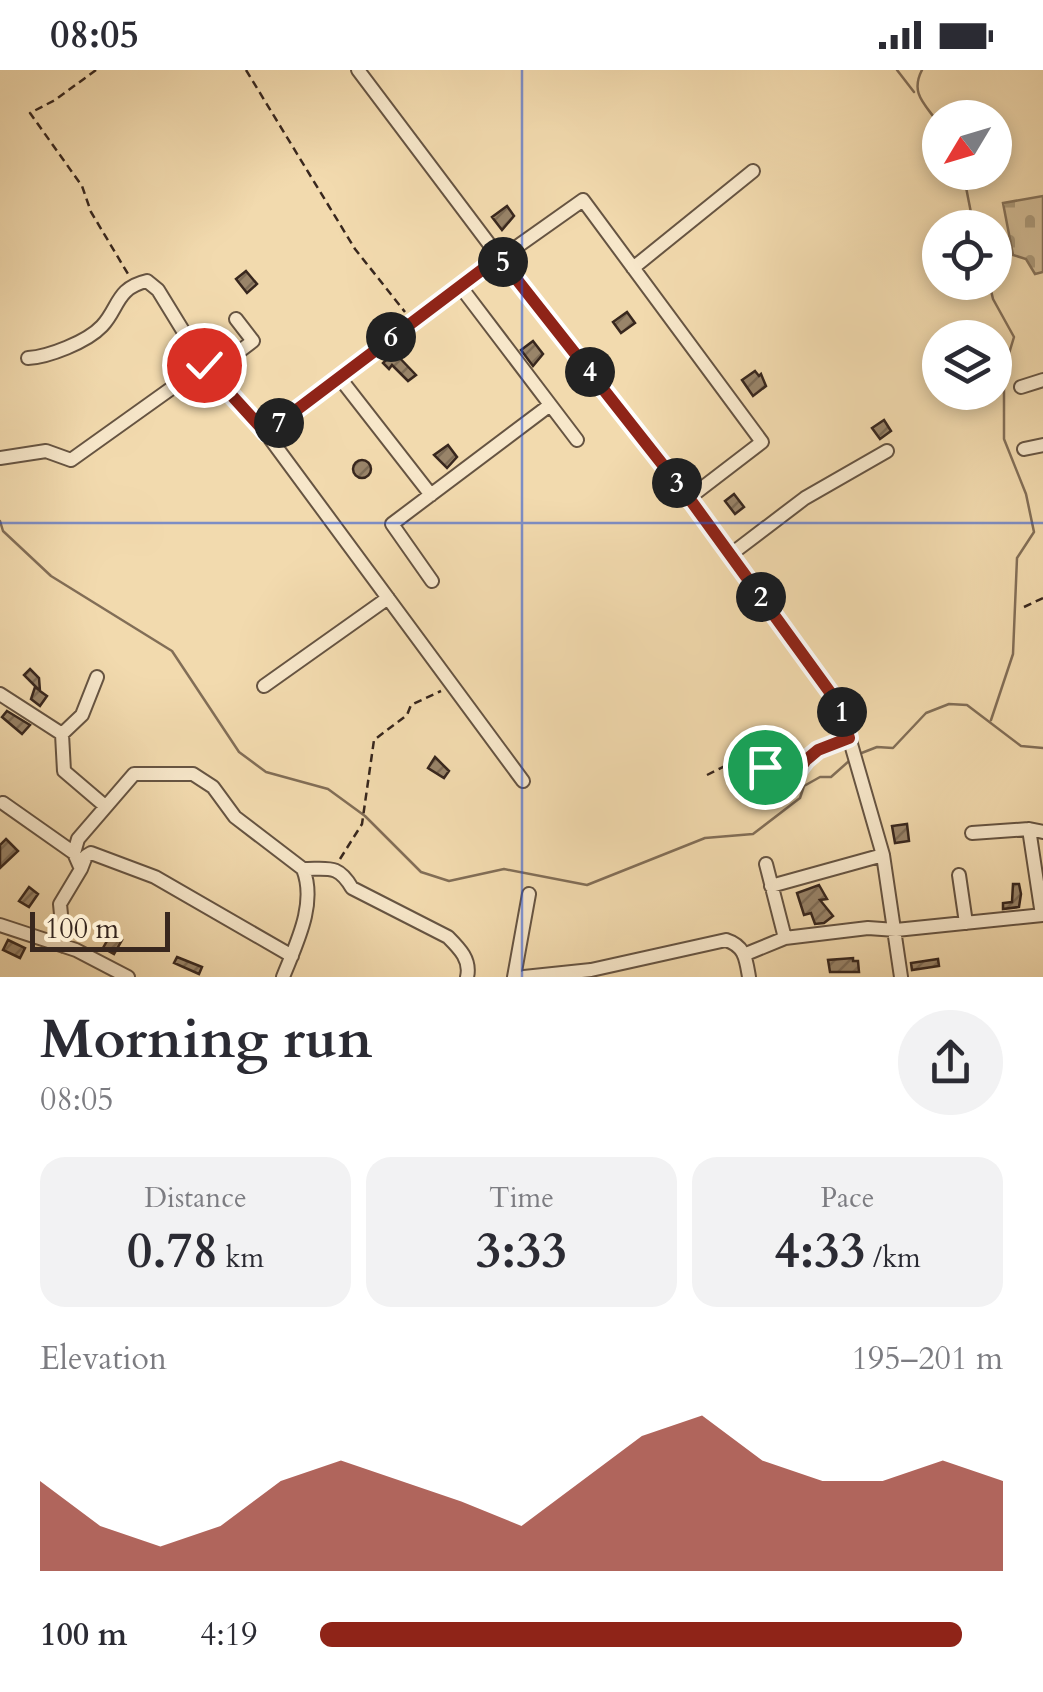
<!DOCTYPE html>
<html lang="en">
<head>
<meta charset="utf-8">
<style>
	body { margin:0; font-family:Cardo,serif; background:#f2f2f3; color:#2b2b33; height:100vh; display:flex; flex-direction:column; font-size:38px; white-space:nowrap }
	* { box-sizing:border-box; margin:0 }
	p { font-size:32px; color:#7c7c81 }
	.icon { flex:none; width:55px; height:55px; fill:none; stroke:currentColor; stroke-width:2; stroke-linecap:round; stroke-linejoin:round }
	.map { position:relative; height:907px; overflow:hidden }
	.panel { display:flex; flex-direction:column; background:#fff; flex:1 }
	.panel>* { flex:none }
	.needle { width:65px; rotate:232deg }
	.controls { position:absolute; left:922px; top:30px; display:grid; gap:20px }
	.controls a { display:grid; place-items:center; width:90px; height:90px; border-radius:50%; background:#fff; box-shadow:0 5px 15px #0003; font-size:50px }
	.scale { position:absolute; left:30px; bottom:25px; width:140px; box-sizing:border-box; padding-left:10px; border:5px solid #38271e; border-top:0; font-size:28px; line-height:35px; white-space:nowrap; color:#38271e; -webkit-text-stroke:8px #f7e7ca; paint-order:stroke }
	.pin { position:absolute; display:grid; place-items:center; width:85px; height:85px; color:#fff; margin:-42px; border:5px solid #fff; border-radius:50%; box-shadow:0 2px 10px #0007 }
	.km { position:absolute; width:50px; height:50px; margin:-25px; border-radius:50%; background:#222; color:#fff; font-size:28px; line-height:50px; text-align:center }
	.round { display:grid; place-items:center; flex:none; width:105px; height:105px; border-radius:52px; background:#f2f2f3 }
	.head { display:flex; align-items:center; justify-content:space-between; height:170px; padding:0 40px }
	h1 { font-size:55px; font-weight:700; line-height:75px }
	.figures { display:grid; grid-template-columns:repeat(3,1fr); gap:15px; height:170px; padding:10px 40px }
	.figures div { display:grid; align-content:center; border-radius:25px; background:#f2f2f3; text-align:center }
	.figures b { font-size:50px; font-weight:700 }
	.figures small { font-size:28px; font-weight:400 }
	.figures p { font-size:28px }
	.chart { height:280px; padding:20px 40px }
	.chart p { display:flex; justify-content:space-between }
	.chart svg { width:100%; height:180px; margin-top:10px; fill:#8f2418; opacity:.7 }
	ul { padding:0 40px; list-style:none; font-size:32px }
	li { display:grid; grid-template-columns:160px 120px 1fr; align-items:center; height:75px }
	li i { height:25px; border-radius:12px; background:#8f2418 }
	.status { display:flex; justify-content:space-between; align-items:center; height:70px; padding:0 50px; background:#fff; direction:ltr }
	.status svg { height:28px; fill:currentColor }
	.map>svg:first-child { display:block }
	.cemetery { fill:url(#cemetery-stones); stroke:#85725a; stroke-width:2.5 }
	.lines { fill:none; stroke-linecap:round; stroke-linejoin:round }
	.stream { stroke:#826e57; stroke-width:2.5 }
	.building { fill:url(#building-hatch); stroke:#38271e; stroke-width:2.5 }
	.minor-casing { stroke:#665442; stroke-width:16 }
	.path { stroke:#38271e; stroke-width:2.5; stroke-dasharray:8 5; stroke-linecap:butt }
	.minor { stroke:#f7e7ca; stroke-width:12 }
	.route-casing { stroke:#fff; stroke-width:20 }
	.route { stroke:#8f2418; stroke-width:12 }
	.grid { fill:none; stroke:#1d4ed8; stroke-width:2.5; stroke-opacity:0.55 }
</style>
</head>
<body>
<div class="status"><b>08:05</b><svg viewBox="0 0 49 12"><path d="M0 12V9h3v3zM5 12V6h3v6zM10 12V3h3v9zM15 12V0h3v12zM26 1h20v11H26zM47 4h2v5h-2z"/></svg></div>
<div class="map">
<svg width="1043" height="907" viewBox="0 0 1043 907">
	<defs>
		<pattern id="cemetery-stones" width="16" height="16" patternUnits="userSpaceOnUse" patternTransform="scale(2.5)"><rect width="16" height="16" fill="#d2bc96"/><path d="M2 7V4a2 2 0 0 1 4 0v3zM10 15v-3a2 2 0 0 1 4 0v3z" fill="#ab997a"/></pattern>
		<pattern id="building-hatch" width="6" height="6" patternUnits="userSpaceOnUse" patternTransform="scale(2.5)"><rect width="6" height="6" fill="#998469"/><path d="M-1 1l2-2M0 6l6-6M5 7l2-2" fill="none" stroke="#7e6c56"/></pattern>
	</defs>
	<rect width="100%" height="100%" fill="#f2daae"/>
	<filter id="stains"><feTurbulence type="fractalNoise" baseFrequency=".002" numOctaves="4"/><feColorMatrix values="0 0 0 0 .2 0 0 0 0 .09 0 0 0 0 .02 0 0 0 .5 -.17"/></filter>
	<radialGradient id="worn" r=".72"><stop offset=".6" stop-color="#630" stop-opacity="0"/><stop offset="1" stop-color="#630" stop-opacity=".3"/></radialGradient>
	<path class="cemetery" d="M1043,126v76l-8,2 -9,-15 -13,-4 -10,-52z"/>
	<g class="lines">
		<path class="stream" d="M897,0l17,22
			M922,0c-13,25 5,35 18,56
			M963,102l11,56
			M989,212l4,17 21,38 -10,33v69l22,55 8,38 -17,26 -4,96 -22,66
			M0,451l3,10 48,45 121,75 67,101 27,20 62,17 37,27 56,56 28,9 55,-12 83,16 118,-47 48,-4 47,-36 4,-12 16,-9h11l18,-16
			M859,684l18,-7 16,1 33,-35 23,-9 18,1 54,41 22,2"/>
	</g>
	<path class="building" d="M507,136l7,10 -12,14 -10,-13z
		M246,201l11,13 -10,9 -11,-14z
		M627,242l8,11 -14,10 -8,-11z
		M533,271l10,13 -10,12 -12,-16z
		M394,282l22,23 -8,6 -16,-16 -3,4 -6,-6z
		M755,301l4,5 2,-2 5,12 -13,10 -11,-16z
		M884,350l7,11 -11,8 -8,-11z
		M448,375l9,12 -10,11 -13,-13z
		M353 399a9 9 0 1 1 18 0a9 9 0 1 1-18 0Z
		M734,424l10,13 -9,7 -10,-13z
		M30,599l9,9 1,13 7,5 -7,10 -9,-7 4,-12 4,3 -15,-15z
		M7,641l23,14 -8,9 -20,-17z
		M435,687l14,14 -5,7 -16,-10z
		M907,754l2,17 -14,2 -3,-17z
		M6,769l12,12 -18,17v-23z
		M1013,814h6l2,10 -2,13 -16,2v-6l9,-1z
		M819,815l8,14 -7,1 13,16 -9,7 -9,1 -4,-11 -7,2 -7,-22z
		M29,817l9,7 -9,13 -10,-6z
		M111,864l11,6 -8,14 -11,-6z
		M8,870l17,8 -5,10 -17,-8z
		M177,887l25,10 -3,7 -25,-11z
		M853,888v3h5l1,11h-29l-2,-12z
		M938,889l1,7 -27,4 -1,-7z"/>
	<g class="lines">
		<g class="minor-casing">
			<path id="minor" d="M358,0l141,187 190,241 151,208 43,149 18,122
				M633,198l120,-97
				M460,216l117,154
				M28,288c20,-1 59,-16 74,-32 17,-18 14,-38 45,-45l11,9 46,75 62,68 257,348
				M211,303l42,-32 -17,-22
				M339,307l92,118
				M1021,317l22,-7
				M266,363l146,-112 171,-121 179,242 -73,56
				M1024,379l19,-4
				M0,388l46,-7 25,9 133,-95
				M730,485l75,-57 82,-47
				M432,511l-40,-57 158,-119
				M97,607l-15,38 -20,19 2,37 41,35
				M264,616l124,-88
				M0,624l62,40
				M3,733l71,50
				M1029,759l13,86
				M972,763l57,-4 14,3
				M766,794l19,74
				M81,799l5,-13 5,-3 64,24 137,79
				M303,799c26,0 35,-5 49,19l96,49c12,12 23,23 19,40
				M959,805l7,48
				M771,816l112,-31
				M0,855l76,25 52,27
				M64,876l-4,-42 21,-35 -7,-16 4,-14 56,-65h59l20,13 22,30 68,52c14,35 -7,75 -20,108
				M746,884l39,-16 83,-10 28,2 147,-15
				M514,907l15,-83
				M524,907l67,-7 135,-30c19,6 20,19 23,37"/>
		</g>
		<path class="path" d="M96,0l-41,30 -25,13 52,73 9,26 37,62
			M246,0l109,179 50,63
			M1024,537l19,-9
			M707,705l30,-15 12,9 16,-2 16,20h5c24,-22 15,-31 52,-45
			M340,789l22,-35 12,-84 33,-25 4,-10 30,-14"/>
		<use href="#minor" class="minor"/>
	</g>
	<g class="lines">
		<g class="route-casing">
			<path id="route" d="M204,295l62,68 233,-176 190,241 151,208 9,32 -31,12 -12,10 -20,27h-5l-16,-20"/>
		</g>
		<use href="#route" class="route"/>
	</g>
	<path class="grid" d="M522,0v907M0,453h1043"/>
	<rect width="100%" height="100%" filter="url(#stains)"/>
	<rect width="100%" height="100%" fill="url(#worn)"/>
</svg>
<div class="controls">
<a><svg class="needle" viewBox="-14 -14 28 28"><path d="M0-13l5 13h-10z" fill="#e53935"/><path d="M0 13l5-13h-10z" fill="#7c7c81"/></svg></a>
<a><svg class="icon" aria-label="locate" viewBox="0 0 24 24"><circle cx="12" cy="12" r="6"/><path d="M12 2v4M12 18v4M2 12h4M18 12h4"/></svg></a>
<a><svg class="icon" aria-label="layers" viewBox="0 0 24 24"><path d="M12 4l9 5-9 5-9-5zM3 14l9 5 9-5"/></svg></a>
</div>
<div class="scale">100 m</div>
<div class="pin" style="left:765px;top:697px;background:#1e9e55"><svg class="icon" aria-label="arrive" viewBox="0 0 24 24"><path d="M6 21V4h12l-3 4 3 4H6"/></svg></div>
<div class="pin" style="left:204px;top:295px;background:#d93025"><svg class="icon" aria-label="check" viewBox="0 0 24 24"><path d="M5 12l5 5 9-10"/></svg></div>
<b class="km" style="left:842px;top:642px">1</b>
<b class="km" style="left:761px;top:527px">2</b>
<b class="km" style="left:677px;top:413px">3</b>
<b class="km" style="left:590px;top:302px">4</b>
<b class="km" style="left:503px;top:192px">5</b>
<b class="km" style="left:391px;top:267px">6</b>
<b class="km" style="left:279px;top:353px">7</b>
</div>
<section class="panel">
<div class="head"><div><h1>Morning run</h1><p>08:05</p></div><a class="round"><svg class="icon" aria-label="share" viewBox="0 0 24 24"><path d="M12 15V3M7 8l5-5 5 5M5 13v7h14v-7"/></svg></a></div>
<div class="figures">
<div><p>Distance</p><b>0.78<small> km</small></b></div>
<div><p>Time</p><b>3:33</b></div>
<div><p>Pace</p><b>4:33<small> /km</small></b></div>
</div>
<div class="chart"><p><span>Elevation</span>195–201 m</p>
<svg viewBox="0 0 160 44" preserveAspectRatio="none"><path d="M0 44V22L10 33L20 38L30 33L40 22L50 17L60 22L70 27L80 33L90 22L100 11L110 6L120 17L130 22L140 22L150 17L160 22V44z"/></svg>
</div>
<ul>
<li><b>100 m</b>4:19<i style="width:94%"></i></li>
</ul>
</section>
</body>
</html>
